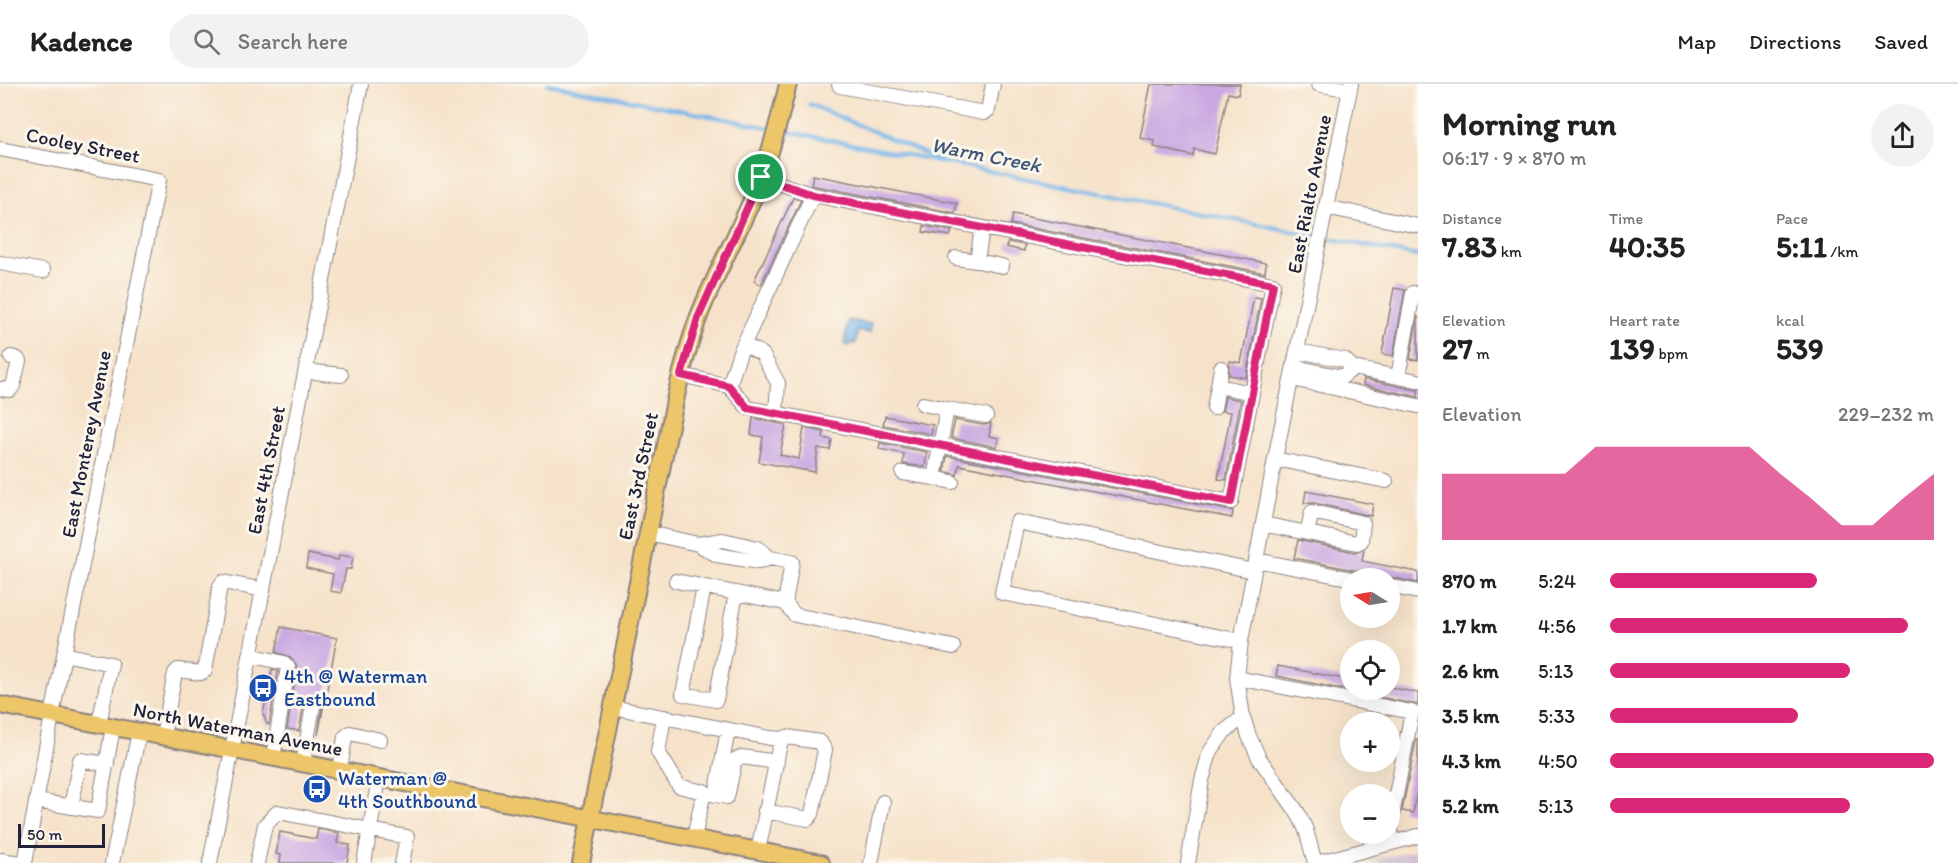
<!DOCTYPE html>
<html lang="en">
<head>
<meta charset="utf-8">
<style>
	body { margin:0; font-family:Itim,sans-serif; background:#f2f2f2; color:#222; height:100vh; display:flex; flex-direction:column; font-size:22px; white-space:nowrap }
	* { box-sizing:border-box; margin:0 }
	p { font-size:20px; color:#767676 }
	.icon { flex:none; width:33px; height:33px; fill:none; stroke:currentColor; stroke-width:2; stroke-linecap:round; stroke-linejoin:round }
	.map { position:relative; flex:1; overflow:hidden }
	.details { display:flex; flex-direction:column; background:#fff; width:540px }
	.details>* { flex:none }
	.needle { width:39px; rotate:281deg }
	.tools { position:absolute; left:1340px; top:484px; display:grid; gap:12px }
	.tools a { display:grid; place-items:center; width:60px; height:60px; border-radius:50%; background:#fff; box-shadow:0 6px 24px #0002; font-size:30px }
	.scale { position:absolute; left:18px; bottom:15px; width:87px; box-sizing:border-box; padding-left:6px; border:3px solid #22223b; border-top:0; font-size:16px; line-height:21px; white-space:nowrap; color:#22223b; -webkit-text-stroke:4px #fbf7ec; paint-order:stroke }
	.pin { position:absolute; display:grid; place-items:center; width:51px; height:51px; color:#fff; margin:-26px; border:3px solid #fff; border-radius:50%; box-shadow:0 2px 6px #0007 }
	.round { display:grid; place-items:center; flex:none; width:63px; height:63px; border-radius:32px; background:#f2f2f2 }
	.summary { display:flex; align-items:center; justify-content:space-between; height:102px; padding:0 24px }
	h1 { font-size:33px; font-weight:700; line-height:45px }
	.metrics { display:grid; grid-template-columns:repeat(3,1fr); gap:9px; height:102px; padding:6px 24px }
	.metrics div { display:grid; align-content:center }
	.metrics b { font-size:30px; font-weight:700 }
	.metrics small { font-size:16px; font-weight:400 }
	.metrics p { font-size:16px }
	.chart { height:168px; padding:12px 24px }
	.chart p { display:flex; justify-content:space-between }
	.chart svg { width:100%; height:108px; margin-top:6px; fill:#db2777; opacity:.7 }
	ul { padding:0 24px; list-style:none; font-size:20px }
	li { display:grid; grid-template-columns:96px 72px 1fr; align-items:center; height:45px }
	li i { height:15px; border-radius:8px; background:#db2777 }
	header { display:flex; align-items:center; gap:36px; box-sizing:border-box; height:84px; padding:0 30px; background:#fff; border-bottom:2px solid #e0e0e0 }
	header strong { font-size:28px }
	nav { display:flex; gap:33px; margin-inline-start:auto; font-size:21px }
	.search { width:420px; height:54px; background:#f2f2f2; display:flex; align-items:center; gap:15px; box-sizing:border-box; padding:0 21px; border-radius:33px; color:#767676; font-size:22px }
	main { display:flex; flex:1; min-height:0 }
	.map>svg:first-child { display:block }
	.industrial { fill:#cfbdcf }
	.water { fill:#75b5e9; stroke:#4c6c92; stroke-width:1.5 }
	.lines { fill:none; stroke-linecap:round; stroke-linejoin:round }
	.stream { stroke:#75b5e9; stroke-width:4 }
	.building { fill:#caa9e2 }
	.minor-casing { stroke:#8c8282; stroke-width:16 }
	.major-casing { stroke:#8c8282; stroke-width:20 }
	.minor { stroke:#fff; stroke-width:14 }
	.major { stroke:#ecc669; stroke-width:16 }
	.route-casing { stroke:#fff; stroke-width:12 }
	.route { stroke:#db2777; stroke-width:8 }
	.labels { text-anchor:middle; stroke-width:6; stroke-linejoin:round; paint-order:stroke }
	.street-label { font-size:20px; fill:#22223b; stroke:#fbf7ec }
	.transit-label { font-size:20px; fill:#164399; stroke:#fbf7ec; text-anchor:start }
	.water-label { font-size:21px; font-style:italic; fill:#3f5578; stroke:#fbf7ec }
</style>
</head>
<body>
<header>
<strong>Kadence</strong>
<div class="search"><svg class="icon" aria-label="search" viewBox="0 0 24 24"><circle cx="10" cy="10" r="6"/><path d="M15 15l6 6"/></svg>Search here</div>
<nav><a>Map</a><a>Directions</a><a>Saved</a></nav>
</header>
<main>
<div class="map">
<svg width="1418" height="779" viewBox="0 0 1418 779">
	<rect width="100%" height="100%" fill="#fbf7ec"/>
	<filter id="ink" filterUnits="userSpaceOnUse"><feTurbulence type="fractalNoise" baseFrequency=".0167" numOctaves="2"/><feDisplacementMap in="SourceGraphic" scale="12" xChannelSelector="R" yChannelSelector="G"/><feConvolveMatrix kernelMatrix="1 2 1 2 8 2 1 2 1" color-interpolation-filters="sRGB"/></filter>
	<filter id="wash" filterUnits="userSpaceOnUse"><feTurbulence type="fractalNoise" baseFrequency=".008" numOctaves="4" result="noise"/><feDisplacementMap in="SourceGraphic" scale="24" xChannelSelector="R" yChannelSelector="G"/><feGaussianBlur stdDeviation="1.35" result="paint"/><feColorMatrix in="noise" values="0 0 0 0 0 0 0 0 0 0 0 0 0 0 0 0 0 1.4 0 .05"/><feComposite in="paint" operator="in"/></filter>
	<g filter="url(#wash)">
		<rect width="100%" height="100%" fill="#f6e2c9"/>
		<path class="industrial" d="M1418,765v14h-52z"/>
		<path class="water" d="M848,236l23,4 -1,9 -12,-2 -3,13 -4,-1 -1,3 -6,-2z"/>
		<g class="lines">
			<path class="stream" d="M548,0l223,44
				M809,20l131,56
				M781,46l637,126"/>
		</g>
		<g id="blocks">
			<path class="building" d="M1151,0h89l-2,11 -10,-2 -13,61 -21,-5 -1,7 -39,-9 1,-6 -15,-3z
				M813,91l144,28 -2,10 -140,-27 -4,-1z
				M793,114l8,2 -40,85 -7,-4z
				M1013,130l253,49 -1,10 -254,-49z
				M924,142l28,5 -2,5 -27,-4z
				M1008,158l17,3 -1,6 -18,-4z
				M1394,204l11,2 -12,66 -11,-2z
				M1254,213l7,1 -15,80 -17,-3v-11l1,-3 11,2z
				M1418,232v44l-8,-1z
				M1364,295l54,11v7l-55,-12z
				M1225,313l16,3 -15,80 -8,-1 13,-67 -9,-1z
				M885,332l48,9 -2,9 -48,-9z
				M753,334l33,7 -6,30 19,4 5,-31 20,4 -1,6 9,2 -2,10 -12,-2 -3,24 -56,-10 4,-25 -12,-2z
				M955,336l29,5 7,-2 -2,13 10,2 -2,9 -46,-9z
				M880,359l47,9 -2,15 -22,-3 1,-10 -25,-5z
				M947,372l286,55 -1,7 -273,-53 -2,10 -13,-4z
				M1306,407l67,13 -2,12 -57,-13h-10z
				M1298,456l57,12 9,-2 -2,11 56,11v11l-124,-25z
				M308,470l30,6 1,-5 14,2 -2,12h-5l-5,24 -11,-2 3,-17 -27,-6z
				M281,543l56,11 -19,97 4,-28 -1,-5 -6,-5 -6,1 -5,6 -5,27 -12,-2 10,-61 -1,-4 -6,-7 -14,-5z
				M1278,582l72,14v11l-74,-15z
				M272,585l6,2 -9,54 -2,-1 -4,-10z
				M1389,603l29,6v12l-64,-13v-2h35z
				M1416,656h2v45l-5,28 -11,-2z
				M318,745l21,4 -2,10 13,2 -3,18h-67l1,-8 -5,-1 4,-22 36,7z"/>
		</g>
	</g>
	<g filter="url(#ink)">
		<use href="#blocks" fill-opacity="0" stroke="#8c8282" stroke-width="1.5"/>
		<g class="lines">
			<g class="minor-casing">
				<path id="minor" d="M839,0l1,2 144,27 4,-3 5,-26
					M1318,0l32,6
					M0,65l159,31 -107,535 -27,148
					M761,93l52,18
					M1325,123l93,19
					M956,174l21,3 5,-33
					M977,177l25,5
					M0,179l43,8
					M744,260l18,10 16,29 -2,31
					M1298,267l47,9 8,8 65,13
					M1295,283l47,10 11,-9
					M306,287l35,4
					M681,291l48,11 19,22 483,94 42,-218 -460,-89 -73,157 -11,34
					M1398,293l15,-84
					M1292,295l126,27
					M1218,302l3,-18
					M0,305l10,1 3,-4 6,-25 -3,-3 -5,-1
					M923,320l24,5
					M1214,324l4,-22 34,7
					M1275,375l111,22
					M903,389l31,5 13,-69 39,7
					M934,394l18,4
					M1263,440l94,19 4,-2 2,-18 -51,-11 -5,21
					M648,449l50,11 19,11 42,7 11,-4
					M1256,476l97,19
					M676,497l109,22 7,-41 -22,-4 -12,-10 -35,-8 -25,4
					M1389,502l29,6
					M704,503l-21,107 33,6 20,-107
					M785,519l10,12 158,32
					M1241,557l-239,-48 15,-71 237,49
					M64,570l47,10 -12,60
					M250,571l34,8 4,4 -15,91
					M1237,594l175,34 -22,114 3,16
					M612,623l158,31 11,1 6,-2 33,5 5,8 -13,64 -4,5 -43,-8
					M664,633l-6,35 21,34 37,9 12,-65
					M163,652l12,-63 3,-3 23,3 4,-3 15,-84 3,-4 40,8
					M303,679l10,-57
					M340,686l5,-33 5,-4 30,7
					M716,711l11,2 8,-37 7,-3 35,5
					M36,717l62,10 15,-84
					M71,723l9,-47 27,4
					M694,754l10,-47
					M758,767l23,-112
					M0,776l21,3
					M112,779l27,-131
					M210,779l151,-779
					M257,779l8,-38 13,-13 129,25 -5,26
					M364,779l15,-85
					M871,779l12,-61
					M1188,779l14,-83 8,-28 14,-20 19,-15
					M1315,779l-9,-33 -8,-17 -39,-55 -10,-22 -6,-19 -6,-39 4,-37 34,-182 76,-375
					M1316,779l102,-27"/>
			</g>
			<g class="major-casing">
				<path id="major" d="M0,621l821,158
					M581,779l95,-467c6,-26 13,-54 23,-80 17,-44 41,-86 59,-130 13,-33 22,-68 30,-102"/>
			</g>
			<use href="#minor" class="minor"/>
			<use href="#major" class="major"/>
		</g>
	</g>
	<g class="lines" filter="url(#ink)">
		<g class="route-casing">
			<path id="route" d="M761,93l52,18 460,89 -42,218 -483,-94 -19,-22 -48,-11 17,-57z"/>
		</g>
		<use href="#route" class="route"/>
	</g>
	<defs>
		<g id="bus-disc" transform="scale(1.5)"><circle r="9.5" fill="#1a4fb4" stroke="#fbf7ec"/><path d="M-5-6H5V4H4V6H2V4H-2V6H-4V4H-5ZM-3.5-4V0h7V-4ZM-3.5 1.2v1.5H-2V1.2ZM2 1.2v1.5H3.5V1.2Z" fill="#fff"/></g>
	</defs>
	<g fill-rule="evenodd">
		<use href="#bus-disc" x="263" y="604"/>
		<use href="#bus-disc" x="317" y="705"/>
	</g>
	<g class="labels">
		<g class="street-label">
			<text transform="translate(83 61) rotate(11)" y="7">Cooley Street</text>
			<text transform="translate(1309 110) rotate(-79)" y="7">East Rialto Avenue</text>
			<text transform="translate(86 360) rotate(-79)" y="7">East Monterey Avenue</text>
			<text transform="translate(266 386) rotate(-79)" y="7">East 4th Street</text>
			<text transform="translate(638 392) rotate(-78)" y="7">East 3rd Street</text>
			<text transform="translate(238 645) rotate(11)" y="7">North Waterman Avenue</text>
		</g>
		<g class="transit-label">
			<text x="284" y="599">4th @ Waterman<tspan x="284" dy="23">Eastbound</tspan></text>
			<text x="338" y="701">Waterman @<tspan x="338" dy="23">4th Southbound</tspan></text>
		</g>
		<g class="water-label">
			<text transform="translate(986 71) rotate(11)" y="7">Warm Creek</text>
		</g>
	</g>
</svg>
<div class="tools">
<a><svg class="needle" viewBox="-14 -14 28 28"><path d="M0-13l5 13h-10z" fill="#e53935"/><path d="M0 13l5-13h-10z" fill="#767676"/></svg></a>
<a><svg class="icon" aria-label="locate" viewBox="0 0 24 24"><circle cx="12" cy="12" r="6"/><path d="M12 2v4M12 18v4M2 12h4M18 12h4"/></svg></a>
<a>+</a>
<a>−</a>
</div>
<div class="scale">50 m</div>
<div class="pin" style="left:761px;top:93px;background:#1e9e55"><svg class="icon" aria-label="arrive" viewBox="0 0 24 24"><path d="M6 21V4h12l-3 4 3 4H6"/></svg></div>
</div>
<section class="details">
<div class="summary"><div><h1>Morning run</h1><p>06:17 · 9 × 870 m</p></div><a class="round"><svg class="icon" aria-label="share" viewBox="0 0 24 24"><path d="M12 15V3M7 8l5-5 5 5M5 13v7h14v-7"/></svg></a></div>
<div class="metrics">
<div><p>Distance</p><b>7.83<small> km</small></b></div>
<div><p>Time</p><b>40:35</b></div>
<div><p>Pace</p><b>5:11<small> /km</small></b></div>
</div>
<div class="metrics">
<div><p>Elevation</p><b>27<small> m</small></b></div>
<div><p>Heart rate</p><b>139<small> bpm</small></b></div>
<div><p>kcal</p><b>539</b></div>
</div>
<div class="chart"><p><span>Elevation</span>229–232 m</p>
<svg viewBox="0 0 160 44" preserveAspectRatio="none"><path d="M0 44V17L10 17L20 17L30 17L40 17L50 6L60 6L70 6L80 6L90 6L100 6L110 17L120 27L130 38L140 38L150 27L160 17V44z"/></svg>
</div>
<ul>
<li><b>870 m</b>5:24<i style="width:64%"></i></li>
<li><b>1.7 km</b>4:56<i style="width:92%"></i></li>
<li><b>2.6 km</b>5:13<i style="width:74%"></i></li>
<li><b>3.5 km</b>5:33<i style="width:58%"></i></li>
<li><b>4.3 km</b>4:50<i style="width:100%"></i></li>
<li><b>5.2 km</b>5:13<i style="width:74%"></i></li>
</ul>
</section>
</main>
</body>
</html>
